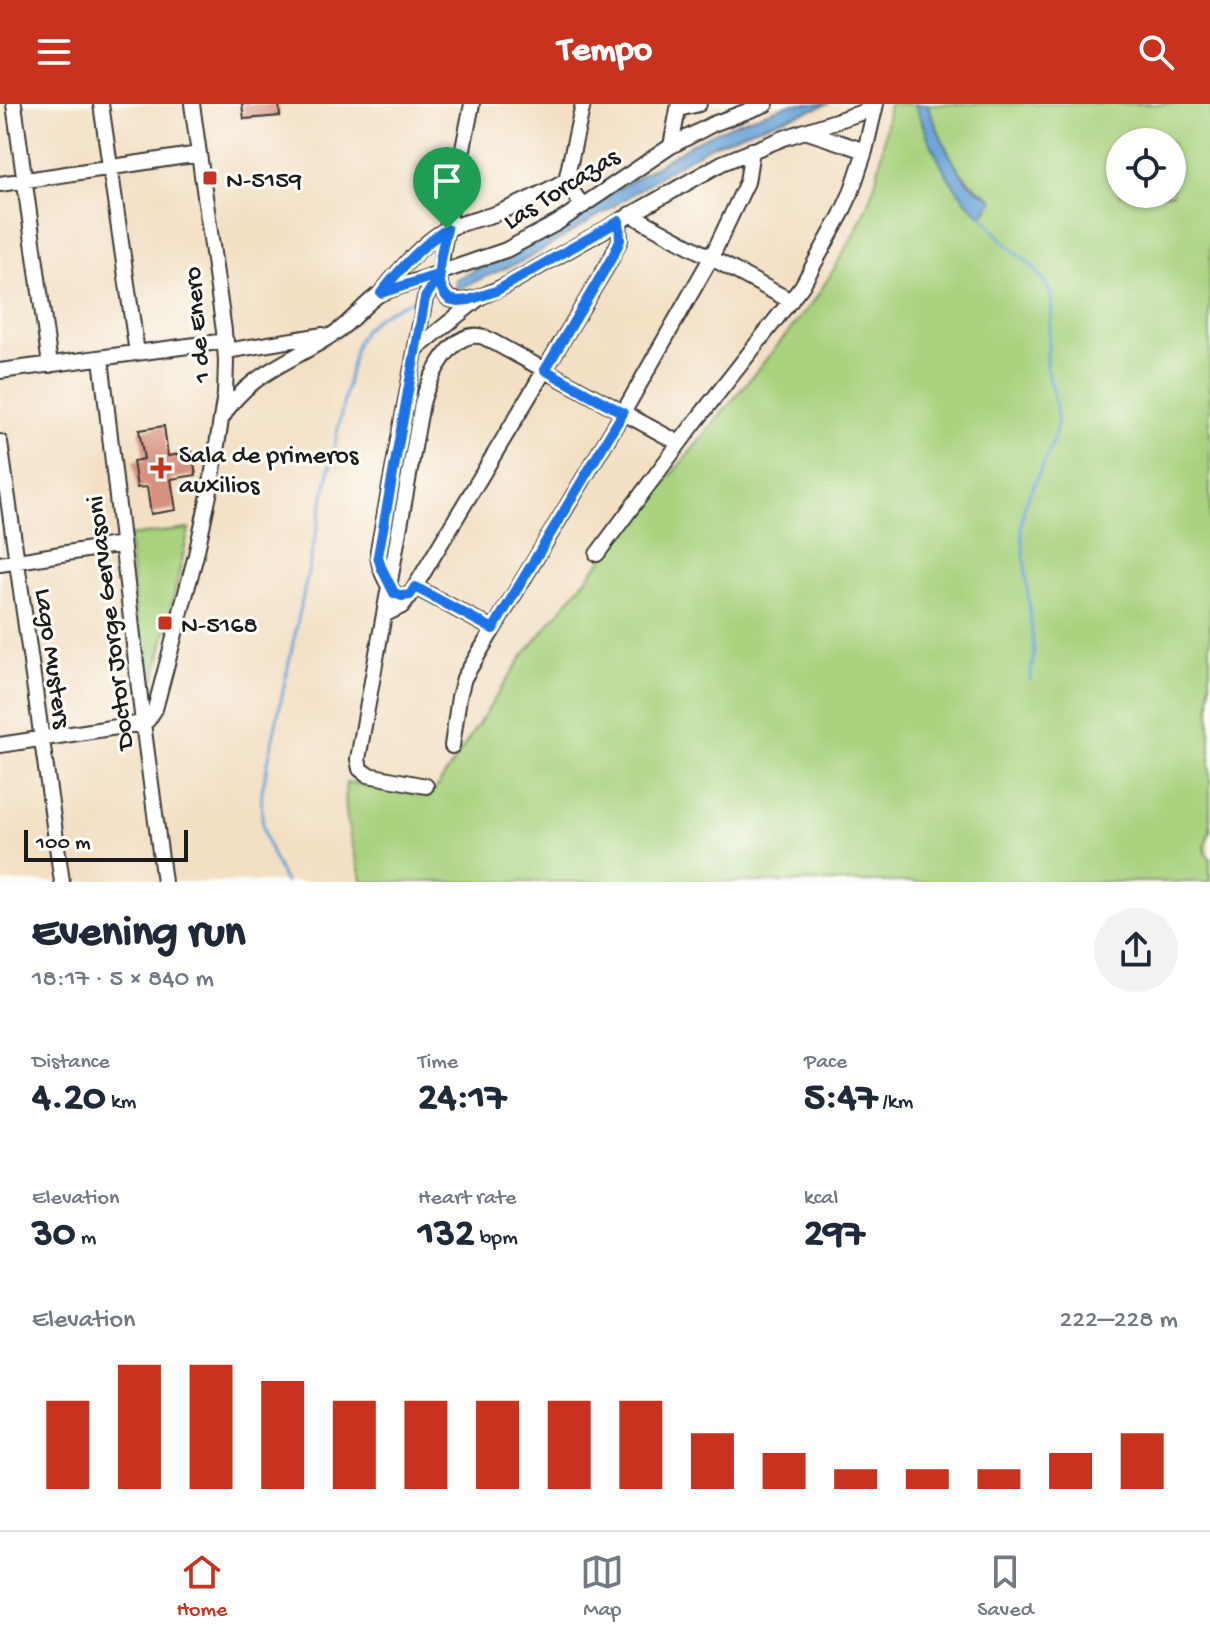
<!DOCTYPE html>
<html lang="en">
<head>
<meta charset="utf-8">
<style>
	body { margin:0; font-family:"Gochi Hand",sans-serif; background:#f2f2f3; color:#1f2937; height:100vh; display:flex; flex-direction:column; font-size:30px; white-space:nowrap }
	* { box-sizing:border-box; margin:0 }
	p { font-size:26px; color:#747a83 }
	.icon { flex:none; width:44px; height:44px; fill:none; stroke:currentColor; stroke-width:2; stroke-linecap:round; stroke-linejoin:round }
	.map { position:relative; height:778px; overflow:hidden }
	.side { display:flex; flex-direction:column; background:#fff; flex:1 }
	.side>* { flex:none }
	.controls { position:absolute; left:1106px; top:24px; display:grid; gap:16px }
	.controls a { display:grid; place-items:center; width:80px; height:80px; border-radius:50%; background:#fff; box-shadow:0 2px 6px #0004; font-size:40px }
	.scale { position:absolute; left:24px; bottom:20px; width:164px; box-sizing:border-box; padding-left:8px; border:4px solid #1c1c1c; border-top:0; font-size:22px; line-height:28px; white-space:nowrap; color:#1c1c1c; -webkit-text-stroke:6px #fdfcf7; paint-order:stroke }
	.pin { position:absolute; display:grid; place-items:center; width:68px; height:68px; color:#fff; margin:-82px -34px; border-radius:50% 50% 50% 0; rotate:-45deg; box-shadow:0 0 8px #0007 }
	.pin .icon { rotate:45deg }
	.round { display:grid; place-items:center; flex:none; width:84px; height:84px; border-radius:42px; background:#f2f2f3 }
	.summary { display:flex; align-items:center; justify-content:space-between; height:136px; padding:0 32px }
	h1 { font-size:44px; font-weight:800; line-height:60px }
	.figures { display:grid; grid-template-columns:repeat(3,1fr); gap:12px; height:136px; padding:8px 32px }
	.figures div { display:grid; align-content:center }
	.figures b { font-size:40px; font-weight:800 }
	.figures small { font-size:22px; font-weight:400 }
	.figures p { font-size:22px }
	.chart { height:224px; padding:16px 32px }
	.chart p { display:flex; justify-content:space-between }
	.chart svg { width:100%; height:144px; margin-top:8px; stroke:#c8321e; stroke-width:6 }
	header { display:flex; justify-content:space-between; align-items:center; height:104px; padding:0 32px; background:#c8321e; color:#fff; font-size:36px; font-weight:800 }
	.tabs { display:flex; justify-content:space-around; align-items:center; height:112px; border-top:2px solid #e0e1e3; background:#fff; font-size:22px; color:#747a83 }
	.tabs a { display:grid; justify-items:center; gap:4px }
	.tabs .on { color:#c8321e }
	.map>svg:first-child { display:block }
	.green { fill:#a8d27e; stroke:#62774d; stroke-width:2; fill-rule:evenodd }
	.water { fill:#67a2d7; stroke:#425f7a; stroke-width:2 }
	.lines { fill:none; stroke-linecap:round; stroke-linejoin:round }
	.stream { stroke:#67a2d7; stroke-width:3 }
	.building { fill:#d89180 }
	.minor-casing { stroke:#3c3935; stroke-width:18 }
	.minor { stroke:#fff; stroke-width:14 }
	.route-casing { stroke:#fff; stroke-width:16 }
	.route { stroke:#1a73e8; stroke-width:10 }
	.poi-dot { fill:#c8321e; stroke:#fdfcf7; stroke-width:3 }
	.labels { text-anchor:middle; stroke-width:6; stroke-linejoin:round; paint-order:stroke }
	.poi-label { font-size:26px; fill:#1c1c1c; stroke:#fdfcf7; text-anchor:start }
	.street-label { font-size:26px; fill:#1c1c1c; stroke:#fdfcf7 }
</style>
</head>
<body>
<header><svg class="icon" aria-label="menu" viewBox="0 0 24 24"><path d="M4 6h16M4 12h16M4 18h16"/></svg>Tempo<svg class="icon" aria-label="search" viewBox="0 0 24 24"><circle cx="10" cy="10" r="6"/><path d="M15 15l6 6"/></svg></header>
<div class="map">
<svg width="1210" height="778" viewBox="0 0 1210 778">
	<rect width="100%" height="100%" fill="#fdfcf7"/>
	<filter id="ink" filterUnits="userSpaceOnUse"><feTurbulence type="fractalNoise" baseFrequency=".0125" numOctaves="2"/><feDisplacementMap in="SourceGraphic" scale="16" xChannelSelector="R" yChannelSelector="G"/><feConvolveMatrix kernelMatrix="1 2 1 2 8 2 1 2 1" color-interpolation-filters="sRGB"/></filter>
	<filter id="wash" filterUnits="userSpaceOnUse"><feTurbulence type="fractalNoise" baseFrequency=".006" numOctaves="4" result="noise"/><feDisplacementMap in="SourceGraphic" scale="32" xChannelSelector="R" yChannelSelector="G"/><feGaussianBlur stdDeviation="1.8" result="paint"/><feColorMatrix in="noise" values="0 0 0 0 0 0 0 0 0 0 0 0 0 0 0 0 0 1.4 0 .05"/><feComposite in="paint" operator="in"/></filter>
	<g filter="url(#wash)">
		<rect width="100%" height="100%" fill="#f3e0c4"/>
		<path class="green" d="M889,0h26c16,41 31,70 58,105l14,-15c-33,-16 -46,-58 -60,-90h283v727l-5,14 1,8 4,5v24h-847c-11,-34 -20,-65 -17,-100l75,13 10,-2 7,-7 84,-129 292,-356c25,-40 53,-83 64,-129 5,-22 8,-45 11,-68zM1120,38h52v52h-52z
			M189,425l-40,176 -4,2 -17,-171z"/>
		<path class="water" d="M790,0h39l-76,25 -40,16 -41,23 -64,42 -79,48 -69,30 -5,-1 1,-8 59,-27 180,-110 41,-19z
			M915,0h12c10,23 26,67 46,83 6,5 15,8 21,13l-12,16c-33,-26 -53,-73 -67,-112z"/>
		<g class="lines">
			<path class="stream" d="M982,112l25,29 25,21 12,15 7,14 1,13 -6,57 7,26 5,30 -6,23 -27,60 -4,22 13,127 -4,27
				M285,778c-17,-33 -26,-53 -23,-91l93,-443c10,-29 33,-38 60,-49"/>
		</g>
		<g id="blocks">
			<path class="building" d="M242,0h37l1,12 -36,3z
				M164,322l4,30 24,-4 4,23 -25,4 5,31 -25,4 -4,-27 -10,1 -4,-27 11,-2 -5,-29z"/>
		</g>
	</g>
	<g filter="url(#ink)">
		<use href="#blocks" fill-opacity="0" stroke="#3c3935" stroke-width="2"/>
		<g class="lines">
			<g class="minor-casing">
				<path id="minor" d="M14,0l36,261
					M101,0l36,249
					M472,0l-29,144 -3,26v13l9,12 14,2 17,-4 27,-12 215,-122 62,-25 91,-30
					M583,0l-16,72 1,10 15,20
					M678,5l21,-5
					M805,27l60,20
					M671,42l8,-42
					M0,80l199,-30
					M630,110l161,87
					M381,189c15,-19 44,-54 67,-64 14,-7 31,-10 47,-15 25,-10 49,-21 73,-35
					M416,245l62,-50
					M226,247l97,-16
					M101,254l42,365 21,159
					M0,267l226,-30
					M222,314c25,-46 78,-59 117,-88 15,-11 26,-27 42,-37l125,-43 51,-27 114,-77 42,-22 53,-20
					M0,338l62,440
					M597,450l96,-129 109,-139 39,-71 10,-22 14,-42 11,-47
					M0,460l122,-20
					M415,483l78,42
					M410,491l-12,1c-12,-10 -20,-30 -20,-45l47,-253 14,-24
					M384,511l18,-9 8,-11 200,-334 10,-21 -1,-19
					M143,619l5,-3 7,-11 41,-154 14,-65 15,-96 1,-33 -2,-30 -32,-227
					M0,641l143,-22
					M452,642l7,-49 5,-19 159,-265 88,-155 36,-76 5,-32
					M426,682l-58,-11 -8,-6 -2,-10 64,-356c7,-24 30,-76 62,-66l195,106"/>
			</g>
			<use href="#minor" class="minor"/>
		</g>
	</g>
	<g class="lines" filter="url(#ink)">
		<g class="route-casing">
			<path id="route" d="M447,125c-26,16 -48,41 -66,64l59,-19 -15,24 -47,258 3,11 13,26 8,3 8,-1 5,-8 78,42 130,-216 -78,-43 69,-116 6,-14 -1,-19 -123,70 -27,9 -11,1 -9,-2c-18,-16 -7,-49 -2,-70"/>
		</g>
		<use href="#route" class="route"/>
	</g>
	<g class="poi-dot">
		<rect x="202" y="66" width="16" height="16" rx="4"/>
		<path d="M157 352h8v8h8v8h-8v8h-8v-8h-8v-8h8z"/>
		<rect x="157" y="511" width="16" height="16" rx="4"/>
	</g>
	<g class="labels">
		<g class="poi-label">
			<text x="226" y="83">N-5159</text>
			<text x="179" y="358">Sala de primeros<tspan x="179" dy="30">auxilios</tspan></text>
			<text x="181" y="528">N-5168</text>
		</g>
		<g class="street-label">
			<text transform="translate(560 83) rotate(-32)" y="9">Las Torcazas</text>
			<text transform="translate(195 221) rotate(-95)" y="9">1 de Enero</text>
			<text transform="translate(108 519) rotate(-97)" y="9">Doctor Jorge Gervasoni</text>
			<text transform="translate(55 554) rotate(82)" y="9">Lago Musters</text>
		</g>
	</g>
</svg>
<div class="controls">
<a><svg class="icon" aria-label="locate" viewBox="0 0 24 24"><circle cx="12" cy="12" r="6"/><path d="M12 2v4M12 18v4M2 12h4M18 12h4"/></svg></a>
</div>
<div class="scale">100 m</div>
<div class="pin" style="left:447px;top:125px;background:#1e9e55"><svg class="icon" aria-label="arrive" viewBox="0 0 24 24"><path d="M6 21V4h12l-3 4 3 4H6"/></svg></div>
</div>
<section class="side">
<div class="summary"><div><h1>Evening run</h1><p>18:17 · 5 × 840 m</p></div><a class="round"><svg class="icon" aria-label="share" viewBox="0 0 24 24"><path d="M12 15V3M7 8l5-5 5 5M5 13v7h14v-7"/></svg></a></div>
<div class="figures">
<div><p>Distance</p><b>4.20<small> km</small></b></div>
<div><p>Time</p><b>24:17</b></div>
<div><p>Pace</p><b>5:47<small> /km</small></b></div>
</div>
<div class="figures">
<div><p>Elevation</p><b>30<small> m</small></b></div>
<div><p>Heart rate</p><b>132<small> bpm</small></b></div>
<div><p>kcal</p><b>297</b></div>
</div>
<div class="chart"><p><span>Elevation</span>222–228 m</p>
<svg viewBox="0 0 160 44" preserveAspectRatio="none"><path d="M5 44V17M15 44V6M25 44V6M35 44V11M45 44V17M55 44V17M65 44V17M75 44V17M85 44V17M95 44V27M105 44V33M115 44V38M125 44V38M135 44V38M145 44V33M155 44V27"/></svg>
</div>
</section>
<nav class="tabs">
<a class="on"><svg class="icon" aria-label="home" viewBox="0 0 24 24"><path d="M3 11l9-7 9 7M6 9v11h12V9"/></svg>Home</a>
<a><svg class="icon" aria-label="map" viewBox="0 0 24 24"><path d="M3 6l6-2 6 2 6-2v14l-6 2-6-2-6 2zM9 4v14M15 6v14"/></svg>Map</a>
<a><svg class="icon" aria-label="saved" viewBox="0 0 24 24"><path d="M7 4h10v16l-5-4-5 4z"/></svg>Saved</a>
</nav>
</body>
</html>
